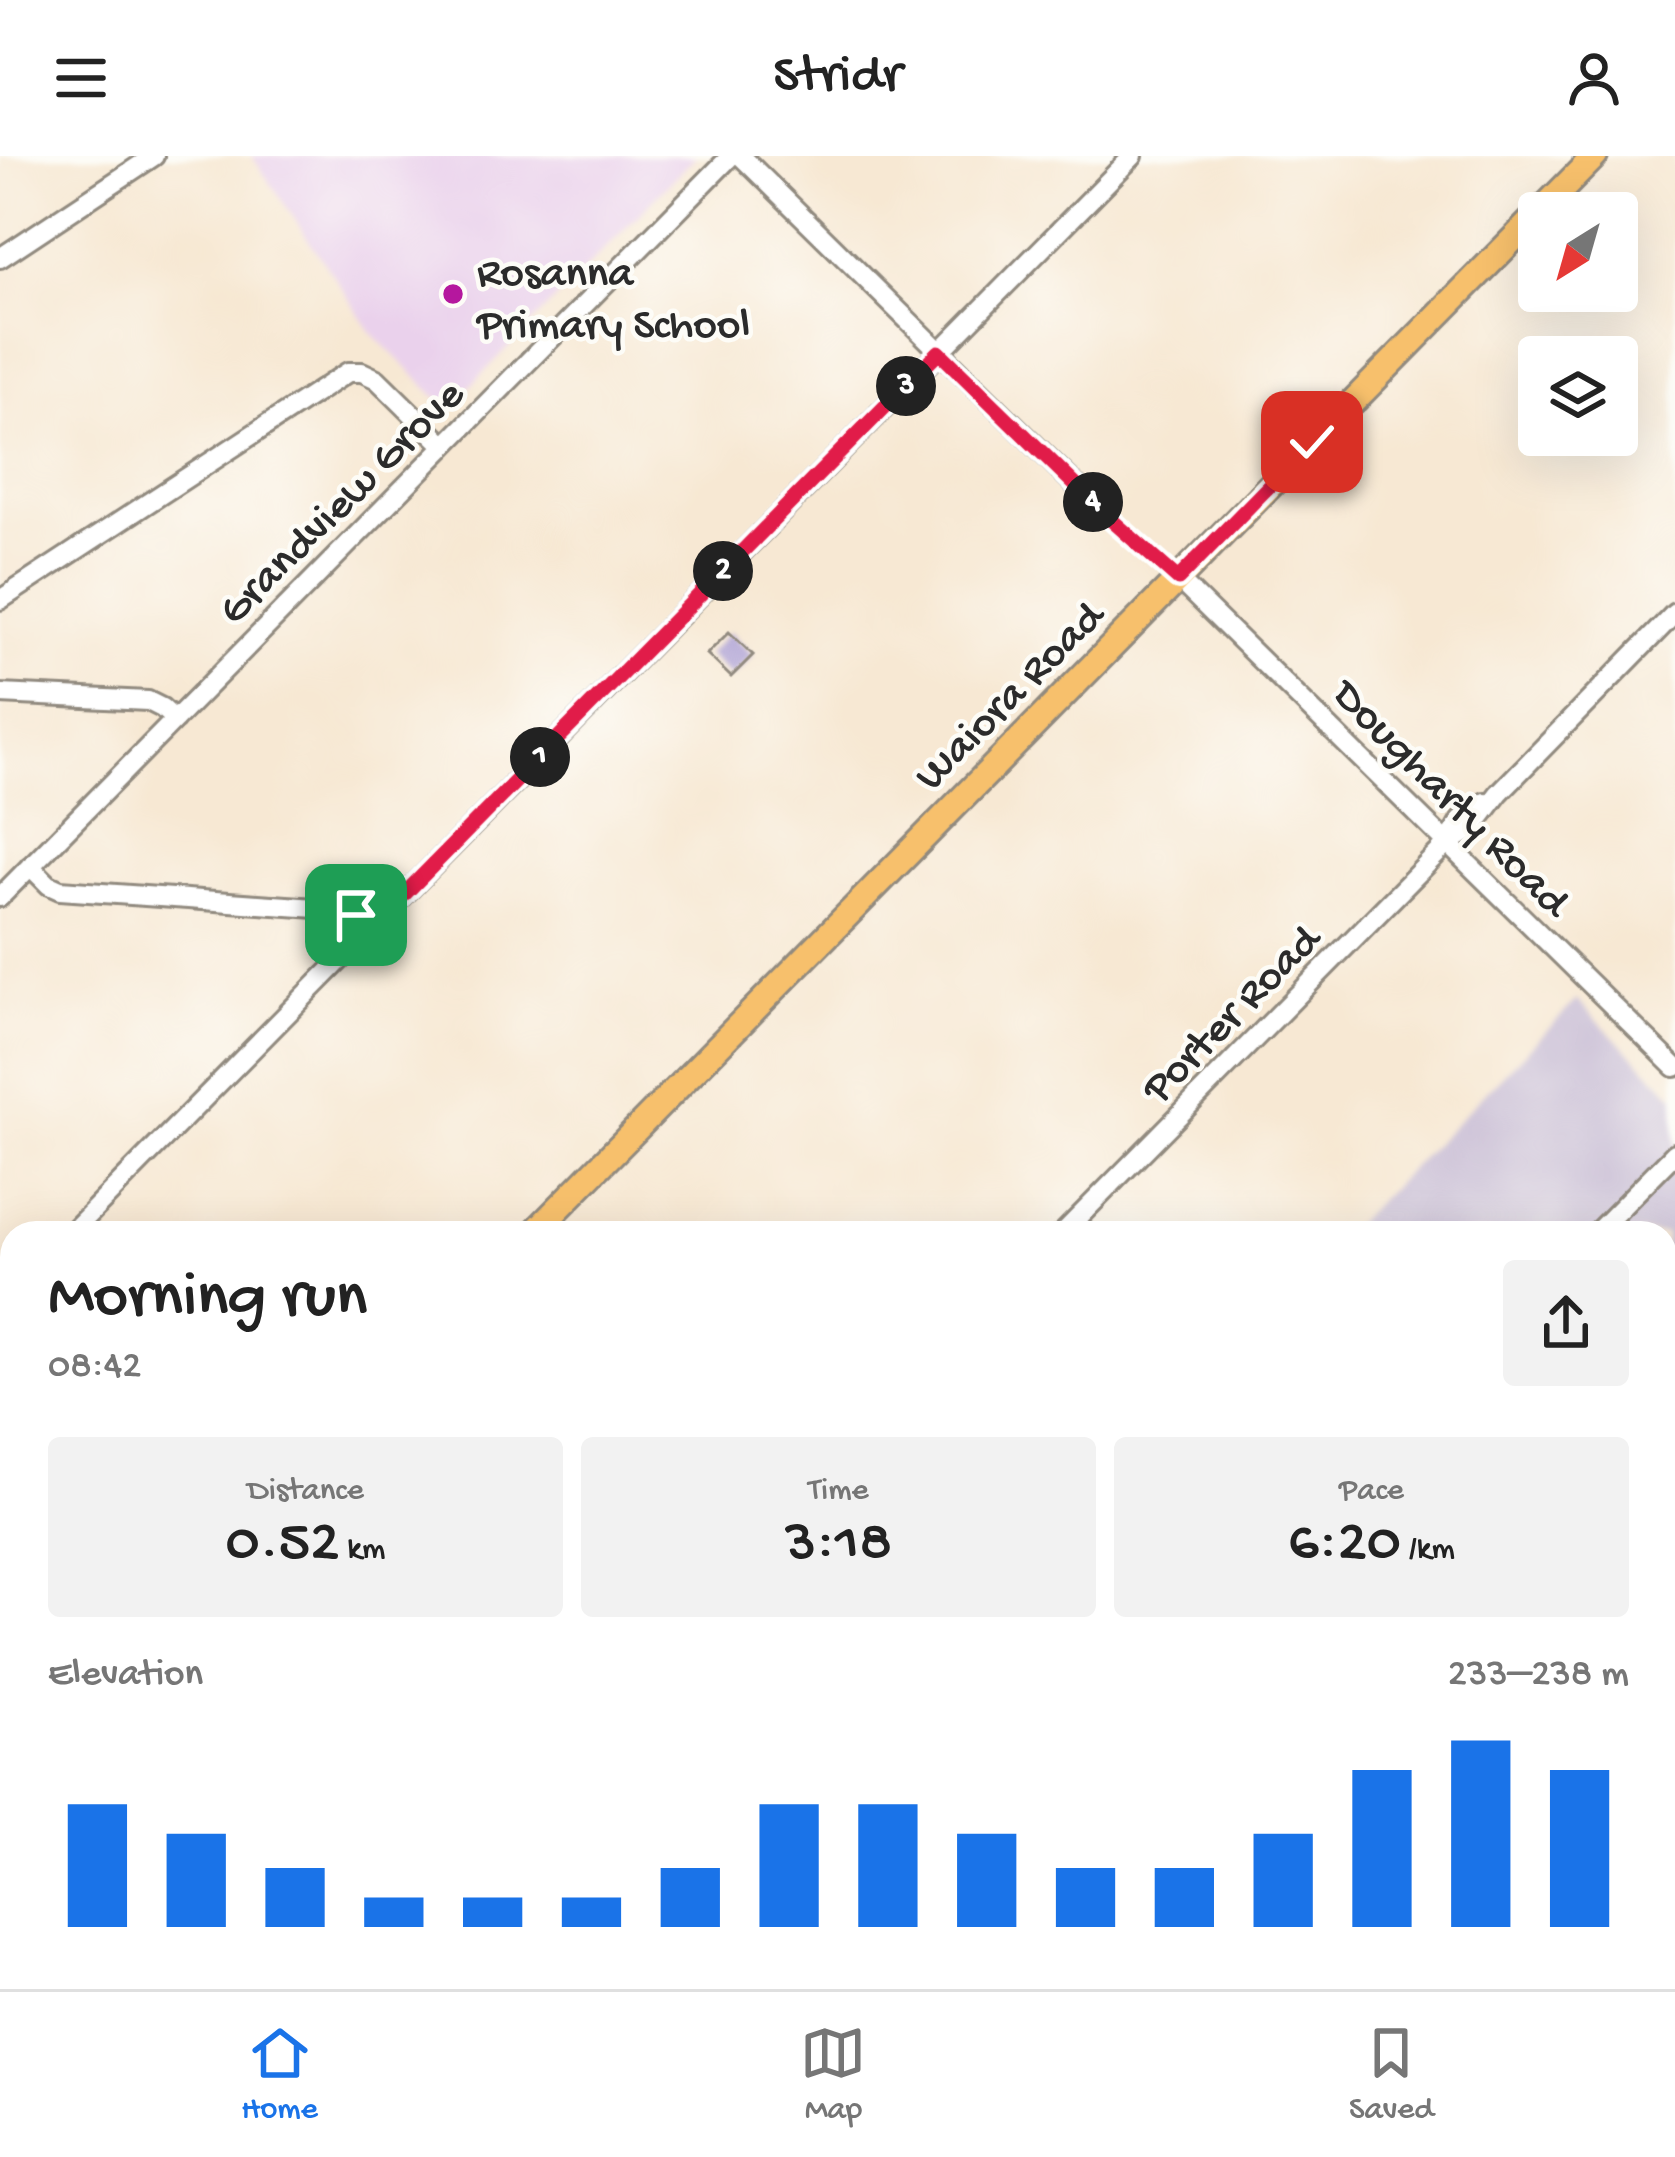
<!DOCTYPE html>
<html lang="en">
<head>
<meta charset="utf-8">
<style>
	body { margin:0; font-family:"Gochi Hand",sans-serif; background:#f2f2f2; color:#222; height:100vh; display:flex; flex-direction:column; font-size:45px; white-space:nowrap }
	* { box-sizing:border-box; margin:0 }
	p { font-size:39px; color:#767676 }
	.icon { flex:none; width:66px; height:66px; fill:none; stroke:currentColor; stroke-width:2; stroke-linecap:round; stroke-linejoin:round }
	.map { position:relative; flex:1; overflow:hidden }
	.side { position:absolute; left:0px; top:1065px; width:1677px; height:768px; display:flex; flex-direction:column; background:#fff; border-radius:36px 36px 0 0; box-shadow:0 12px 48px #0002 }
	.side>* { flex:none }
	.needle { width:78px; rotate:217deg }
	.buttons { position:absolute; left:1518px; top:36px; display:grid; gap:24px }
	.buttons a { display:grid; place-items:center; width:120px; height:120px; border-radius:12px; background:#fff; box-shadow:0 12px 48px #0002; font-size:60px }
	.pin { position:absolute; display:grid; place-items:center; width:102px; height:102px; color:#fff; margin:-51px; border-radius:24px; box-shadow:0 6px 18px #0006 }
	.km { position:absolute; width:60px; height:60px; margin:-30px; border-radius:50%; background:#222; color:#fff; font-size:33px; line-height:60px; text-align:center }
	.round { display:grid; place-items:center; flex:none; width:126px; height:126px; border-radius:12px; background:#f2f2f2 }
	.overview { display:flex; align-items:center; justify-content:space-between; height:204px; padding:0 48px }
	h1 { font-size:66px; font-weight:600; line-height:90px }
	.figures { display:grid; grid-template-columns:repeat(3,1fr); gap:18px; height:204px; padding:12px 48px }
	.figures div { display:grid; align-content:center; border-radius:12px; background:#f2f2f2; text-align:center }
	.figures b { font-size:60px; font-weight:600 }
	.figures small { font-size:33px; font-weight:400 }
	.figures p { font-size:33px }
	.chart { height:336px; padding:24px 48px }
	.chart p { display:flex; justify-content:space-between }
	.chart svg { width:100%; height:216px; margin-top:12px; stroke:#1a73e8; stroke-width:6 }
	header { display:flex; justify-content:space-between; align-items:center; height:156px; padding:0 48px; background:#fff; font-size:54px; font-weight:600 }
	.tabs { display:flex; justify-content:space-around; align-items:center; height:168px; border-top:3px solid #e0e0e0; background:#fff; font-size:33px; color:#767676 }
	.tabs a { display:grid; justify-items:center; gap:6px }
	.tabs .on { color:#1a73e8 }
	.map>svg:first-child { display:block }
	.built { fill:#ead1ec }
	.industrial { fill:#cabfd6 }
	.building { fill:#afa2d4 }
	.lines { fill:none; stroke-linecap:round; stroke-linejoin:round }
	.minor-casing { stroke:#918a7f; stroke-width:24 }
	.major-casing { stroke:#918a7f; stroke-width:30 }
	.path { stroke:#918a7f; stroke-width:3; stroke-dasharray:9 9; stroke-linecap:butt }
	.minor { stroke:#fff; stroke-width:18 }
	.major { stroke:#f7c06c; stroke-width:24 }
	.route-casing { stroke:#fff; stroke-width:24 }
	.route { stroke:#e11d48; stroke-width:15 }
	.poi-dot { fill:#b5179e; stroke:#fdfcf7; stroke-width:4.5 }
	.labels { text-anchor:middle; stroke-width:9; stroke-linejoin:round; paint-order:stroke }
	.poi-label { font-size:45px; fill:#2b2b2b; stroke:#fdfcf7; text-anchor:start }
	.street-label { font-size:45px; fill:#2b2b2b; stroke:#fdfcf7 }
</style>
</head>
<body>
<header><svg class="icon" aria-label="menu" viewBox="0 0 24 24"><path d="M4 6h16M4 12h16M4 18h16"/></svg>Stridr<svg class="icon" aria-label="person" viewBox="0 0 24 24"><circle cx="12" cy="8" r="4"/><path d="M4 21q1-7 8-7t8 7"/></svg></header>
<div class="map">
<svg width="1675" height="1833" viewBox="0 0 1675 1833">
	<rect width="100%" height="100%" fill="#fdfcf7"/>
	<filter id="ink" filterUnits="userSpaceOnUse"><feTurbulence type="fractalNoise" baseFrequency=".00833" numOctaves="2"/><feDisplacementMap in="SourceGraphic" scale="24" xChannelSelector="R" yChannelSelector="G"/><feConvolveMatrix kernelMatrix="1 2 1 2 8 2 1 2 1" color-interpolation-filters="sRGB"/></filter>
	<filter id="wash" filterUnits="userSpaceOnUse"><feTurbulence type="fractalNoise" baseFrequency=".004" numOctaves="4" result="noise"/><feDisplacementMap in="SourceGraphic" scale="48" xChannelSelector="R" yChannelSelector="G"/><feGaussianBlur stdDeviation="2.7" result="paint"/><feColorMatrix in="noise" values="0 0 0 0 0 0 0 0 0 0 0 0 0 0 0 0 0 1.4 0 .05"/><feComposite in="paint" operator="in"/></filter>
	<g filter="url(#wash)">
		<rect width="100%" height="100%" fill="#f7e8d3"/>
		<path class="built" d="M252,0h444l-242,247h-11l-71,-70z"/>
		<path class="industrial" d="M1577,844l98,96v893h-1075l12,-12h1053v-744h-319z"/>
		<g id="blocks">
			<path class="building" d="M729,476l24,23 -22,22 -24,-23z
				M1675,1605v127l-10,-9v-108z"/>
		</g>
	</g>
	<g filter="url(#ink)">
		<use href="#blocks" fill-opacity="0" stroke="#918a7f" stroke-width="3"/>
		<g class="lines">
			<g class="minor-casing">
				<path id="minor" d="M741,0l366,360
					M0,102l154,-102
					M1178,423l497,488
					M0,444l348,-228h14l15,7 68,67
					M0,538l148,7 14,7 13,12
					M1448,687l13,-23 24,-18
					M30,710l19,19 11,5 285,20 13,6 13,12
					M0,741l731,-741
					M71,1077l1062,-1077
					M1063,1077l372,-377 13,-13 23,-13 28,-37 176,-180
					M1596,1077l79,-80
					M0,1149l12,-12
					M214,1821l12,12
					M587,1821l12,12
					M320,1833l12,-12
					M850,1833l12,-12
					M1396,1833l11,-12"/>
			</g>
			<g class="major-casing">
				<path id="major" d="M534,1077l1061,-1077
					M0,1615l12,-11
					M0,1655l12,-24
					M0,1698l12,19
					M0,1754l12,8
					M70,1821l14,12
					M126,1821l7,12"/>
			</g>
			<path class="path" d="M1121,372l42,38"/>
			<use href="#minor" class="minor"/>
			<use href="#major" class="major"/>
		</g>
	</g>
	<g class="lines" filter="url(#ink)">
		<g class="route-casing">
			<path id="route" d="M356,759l15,13 568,-576 168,164 71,63 134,-137"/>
		</g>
		<use href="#route" class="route"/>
	</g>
	<circle class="poi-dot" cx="453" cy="138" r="12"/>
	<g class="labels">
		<g class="poi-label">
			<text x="477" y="128">Rosanna<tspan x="477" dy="52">Primary School</tspan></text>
		</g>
		<g class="street-label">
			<text transform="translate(338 343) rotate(-45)" y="16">Grandview Grove</text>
			<text transform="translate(1006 537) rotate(-45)" y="16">Waiora Road</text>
			<text transform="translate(1454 639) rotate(45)" y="16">Dougharty Road</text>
			<text transform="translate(1228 855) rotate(-45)" y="16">Porter Road</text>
		</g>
	</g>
</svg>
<div class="buttons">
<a><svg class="needle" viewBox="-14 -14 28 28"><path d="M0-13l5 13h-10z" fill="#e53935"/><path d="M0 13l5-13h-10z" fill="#767676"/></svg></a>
<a><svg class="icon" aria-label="layers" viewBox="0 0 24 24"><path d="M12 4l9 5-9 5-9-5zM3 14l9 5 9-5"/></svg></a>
</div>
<div class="pin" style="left:356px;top:759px;background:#1e9e55"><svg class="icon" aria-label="arrive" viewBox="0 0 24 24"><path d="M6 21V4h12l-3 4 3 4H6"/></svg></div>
<div class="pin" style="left:1312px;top:286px;background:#d93025"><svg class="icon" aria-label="check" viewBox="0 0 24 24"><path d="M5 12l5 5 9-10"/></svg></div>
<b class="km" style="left:540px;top:601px">1</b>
<b class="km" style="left:723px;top:415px">2</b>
<b class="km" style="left:906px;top:230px">3</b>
<b class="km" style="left:1093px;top:346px">4</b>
<section class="side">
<div class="overview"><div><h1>Morning run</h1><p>08:42</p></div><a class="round"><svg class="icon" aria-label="share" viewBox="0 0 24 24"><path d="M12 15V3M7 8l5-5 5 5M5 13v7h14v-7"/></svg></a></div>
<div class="figures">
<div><p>Distance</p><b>0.52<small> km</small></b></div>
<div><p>Time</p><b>3:18</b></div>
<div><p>Pace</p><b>6:20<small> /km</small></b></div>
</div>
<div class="chart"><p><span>Elevation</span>233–238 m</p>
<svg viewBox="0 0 160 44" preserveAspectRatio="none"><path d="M5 44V19M15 44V25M25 44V32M35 44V38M45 44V38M55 44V38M65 44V32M75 44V19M85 44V19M95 44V25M105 44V32M115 44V32M125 44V25M135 44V12M145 44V6M155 44V12"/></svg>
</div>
</section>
</div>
<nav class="tabs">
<a class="on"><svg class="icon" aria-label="home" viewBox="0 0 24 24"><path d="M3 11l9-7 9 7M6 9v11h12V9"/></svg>Home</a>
<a><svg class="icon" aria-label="map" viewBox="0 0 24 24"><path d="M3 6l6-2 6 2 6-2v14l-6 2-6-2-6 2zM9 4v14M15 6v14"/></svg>Map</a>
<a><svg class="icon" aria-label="saved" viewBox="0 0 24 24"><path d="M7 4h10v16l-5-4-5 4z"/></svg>Saved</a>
</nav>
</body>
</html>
